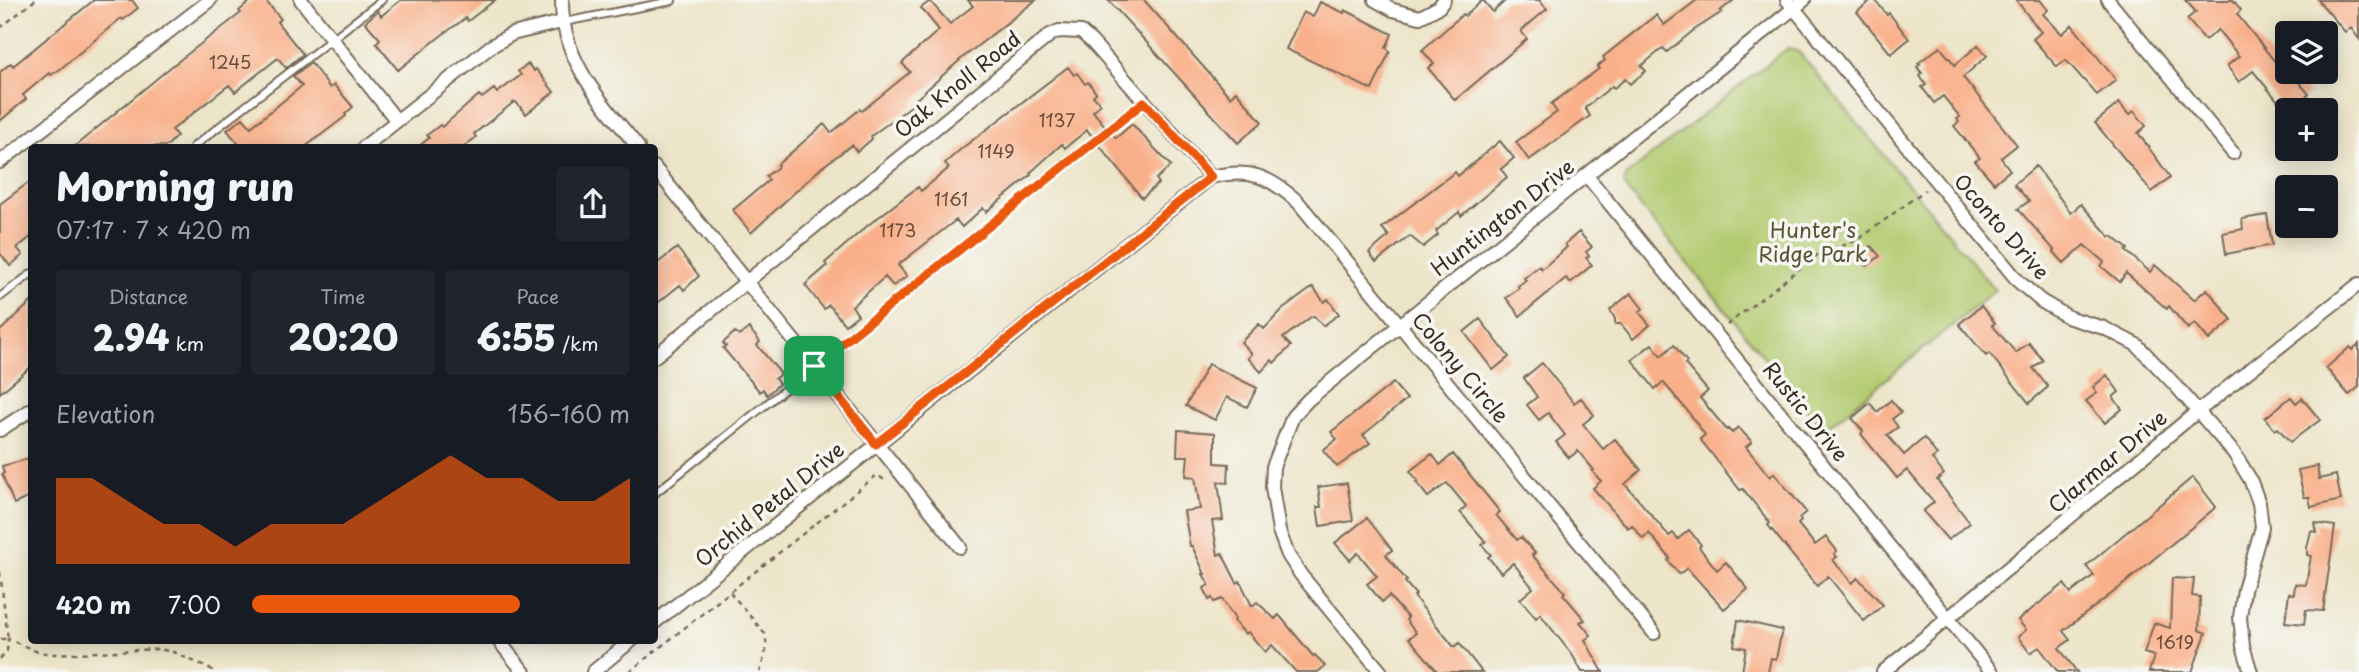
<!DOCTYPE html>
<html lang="en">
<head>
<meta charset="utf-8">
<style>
	body { margin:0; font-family:"Playpen Sans",sans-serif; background:#20242c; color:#f1f3f6; height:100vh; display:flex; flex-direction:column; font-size:26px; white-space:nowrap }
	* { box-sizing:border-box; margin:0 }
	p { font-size:23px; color:#9ea1a6 }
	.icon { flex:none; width:38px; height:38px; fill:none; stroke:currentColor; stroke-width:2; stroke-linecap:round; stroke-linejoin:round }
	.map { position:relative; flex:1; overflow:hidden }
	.drawer { position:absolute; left:28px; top:144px; width:630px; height:500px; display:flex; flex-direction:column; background:#171b24; border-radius:7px; box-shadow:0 4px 18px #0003 }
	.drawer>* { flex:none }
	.buttons { position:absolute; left:2275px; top:21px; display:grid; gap:14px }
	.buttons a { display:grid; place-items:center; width:63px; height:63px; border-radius:7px; background:#171b24; box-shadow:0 4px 18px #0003; font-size:35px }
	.pin { position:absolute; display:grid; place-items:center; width:60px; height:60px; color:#fff; margin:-30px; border-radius:14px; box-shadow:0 4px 10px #0006 }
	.round { display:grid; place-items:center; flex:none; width:74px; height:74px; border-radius:7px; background:#20242c }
	.summary { display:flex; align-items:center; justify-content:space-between; height:119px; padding:0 28px }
	h1 { font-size:38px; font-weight:800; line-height:52px }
	.figures { display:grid; grid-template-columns:repeat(3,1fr); gap:10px; height:119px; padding:7px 28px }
	.figures div { display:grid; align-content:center; border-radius:7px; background:#20242c; text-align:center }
	.figures b { font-size:35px; font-weight:800 }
	.figures small { font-size:19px; font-weight:400 }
	.figures p { font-size:19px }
	.chart { height:196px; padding:14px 28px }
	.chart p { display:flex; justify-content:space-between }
	.chart svg { width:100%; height:126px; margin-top:7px; fill:#ea580c; opacity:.7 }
	ul { padding:0 28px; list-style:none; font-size:23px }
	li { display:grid; grid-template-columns:112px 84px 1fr; align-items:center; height:52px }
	li i { height:18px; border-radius:9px; background:#ea580c }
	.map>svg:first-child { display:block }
	.green { fill:#b3ca6f; stroke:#777a46; stroke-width:2 }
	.building { fill:#f9b08a }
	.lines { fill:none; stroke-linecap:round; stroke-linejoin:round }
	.lane-casing { stroke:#796b5a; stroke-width:10 }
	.street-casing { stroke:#796b5a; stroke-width:16 }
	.path { stroke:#796b5a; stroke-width:2.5; stroke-dasharray:5 5; stroke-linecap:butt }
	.lane { stroke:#fff; stroke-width:6 }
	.street { stroke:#fff; stroke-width:12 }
	.route-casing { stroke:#fff; stroke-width:14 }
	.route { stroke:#ea580c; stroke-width:9 }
	.labels { text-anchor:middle; stroke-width:7; stroke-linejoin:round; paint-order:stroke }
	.number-label { font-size:18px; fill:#6a4c39 }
	.street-label { font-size:21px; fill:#3b2a1e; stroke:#f6f6f2 }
	.park-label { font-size:21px; fill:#595232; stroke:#f6f6f2 }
</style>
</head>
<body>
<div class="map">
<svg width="2359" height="672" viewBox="0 0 2359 672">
	<rect width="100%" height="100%" fill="#f6f6f2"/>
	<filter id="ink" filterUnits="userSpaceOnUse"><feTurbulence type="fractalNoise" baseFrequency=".0143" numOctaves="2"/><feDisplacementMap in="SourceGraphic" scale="14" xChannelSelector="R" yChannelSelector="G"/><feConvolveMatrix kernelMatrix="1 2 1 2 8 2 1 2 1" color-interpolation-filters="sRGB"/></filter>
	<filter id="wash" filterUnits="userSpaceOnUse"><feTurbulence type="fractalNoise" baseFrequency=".00686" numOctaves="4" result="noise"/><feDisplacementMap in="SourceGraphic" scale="28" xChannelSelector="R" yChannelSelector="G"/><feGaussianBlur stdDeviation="1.57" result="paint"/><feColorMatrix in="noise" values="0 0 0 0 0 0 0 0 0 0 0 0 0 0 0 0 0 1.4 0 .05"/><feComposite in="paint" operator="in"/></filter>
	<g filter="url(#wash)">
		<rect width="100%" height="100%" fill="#ede5c9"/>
		<path class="green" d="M1788,48l11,4 196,238 -171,140 -198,-241 -2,-7 3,-7z"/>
		<g id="blocks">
			<path class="building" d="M94,0h38l6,8 -15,12 -2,-2 -62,52 -8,5 -2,-2 -26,22 3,4 -26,22v-49l11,-9 2,3z
				M252,0h13l16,19 -4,3 26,32 -17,14 -8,-10 -43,34 -6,-7 -57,45 5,6 -10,10 -93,1 98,-81 69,-53 -2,-2z
				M401,0h94l-27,21 -2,-3 -24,17 -44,35 -22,-27 4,-4 -15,-17 13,-11 3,5z
				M968,0h68l-75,59 -48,43 1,2 -43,32 1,3 -15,13 -5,-7 -30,22 -71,66 -18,-23 36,-30 -3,-4 11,-8 1,-4 46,-40 7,9 29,-24 2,2 48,-39 -8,-9 37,-33 -18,-22 9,-7 20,23 23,-18z
				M1108,0h36l86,97 6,-6 26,31 -24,21z
				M1483,0l10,12 13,-12h33l8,9 -26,22 6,8 -72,61 -27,-32 6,-4 -12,-14 41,-36 2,2z
				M1697,0h37l-14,11 2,1 -28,18 -27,22 -4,-4 -22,18 5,5 -16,13 -5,-5 -11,9 -2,-2 -27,22 5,8 -61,44 -13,-18 41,-30 -6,-8 48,-35 -2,-2 8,-7 -2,-3 53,-42 8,10z
				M1872,0h3l12,15 2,-2 20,26 -18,15 -34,-42z
				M2016,0h24l8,10 -5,4 19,20 10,-9 44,55 -19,15 -31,-35 -9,7 -24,-28 8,-7z
				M2185,0h48l8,10 -4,4 43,54 4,-3 3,7h3l19,22 -22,18 -34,-41 -14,11 -12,-16 12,-10 -21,-26 -13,10 -18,-21 9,-7z
				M2318,0h41v39l-8,-11 -6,4z
				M1320,2l24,11 1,-3 47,24 -6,14 4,3 -18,39 -86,-41 17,-37 10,5z
				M1978,45l9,11 -24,21 54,68 -16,13 9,12 -16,13 -19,-22 5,-3 -26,-32 5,-4 -2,-3 3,-2 -17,-21 -9,7 -12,-16 4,-2 -6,-9 2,-3 -5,-6 3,-3 -2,-1 22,-16 15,18z
				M311,63l19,25 4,-3 19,22 -8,7 1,2 -41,31h-64l-14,-17 16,-12 8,9 51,-41 -9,-10z
				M528,64l6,7 2,-2 18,23 -28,22 -10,-12h-2l-40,32 2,3 -12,10h-46l11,-9 -2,-3 13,-10 2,2 37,-32 3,3 12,-9 3,4 24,-18 -3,-4z
				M1068,67l6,8 3,-2 8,11 3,-2 8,11 -3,3 8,8 -8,7 12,15 -13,10 -5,-6 -22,18 -3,-4 -32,29 1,2 -45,37 -3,-4 -21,19 -6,-7 -58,45 9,11 -14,10 -8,-9 -33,29 6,9 -13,10 -16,-20 -5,4 -19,-24 22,-19 -2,-3 42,-37 51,-39 3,4 28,-23 -4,-5 16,-14z
				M2119,103l10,12 5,-4 12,15 -8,7 32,44 -18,15 -57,-69z
				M1132,124l39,42 -15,13 3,4 -17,15 -43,-53 14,-11 3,4z
				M1500,141l14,17 -13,11 6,8 -46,39 -2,-4 -23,19 2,4 -15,12 -13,-11 -34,26 -7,-9 20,-17 -7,-8 73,-56 3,4z
				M2036,166l35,47 10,-9 29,33 2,-1 16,13 -2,2 24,21 5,-7 39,35 13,-11 25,31 -23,20 -14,-17 -7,6 -19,-23 -2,3 -41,-36 -6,9 -19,-16 3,-4 -20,-17 -20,18 -10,-11 1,-1 -37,-42 11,-8 -15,-17z
				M32,180v56l-15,12 6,7 -13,11 -10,-13v-49z
				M2267,215l5,30 -46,9 -3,-21 20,-4 -1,-10z
				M1579,232l13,15 -6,5 3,4 -3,2 6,7 -22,18 -4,-5 -46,38 -14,-18 13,-10 -1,-2 8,-6 -2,-2 15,-12 3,3 25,-22 -2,-3z
				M1871,246l9,10 -13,10 -8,-10z
				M677,248l22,28 -15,14 -4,-5 -26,21v-40z
				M1313,287l11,15 4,-3 11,15 -16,12 -9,-10 -3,1 -28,21 8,8 -17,17 -2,-3 -11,12 -13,-14 4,-4 -11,-12 18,-18 5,5 18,-19z
				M1631,293l12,16 -4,3 11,13 -17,14 -12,-15h-6v-5l-5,-9z
				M32,301v65l-32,27v-62z
				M1981,306l14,17 -3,2 24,28 13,-10 14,17 -10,8 15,19 -19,16 -40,-50 -3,3 -27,-32z
				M1480,319l29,38 -16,13 -29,-38z
				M749,328l11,14 -3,3 24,29 -6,4 4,6 -12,11 -4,-6 -3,3 -37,-44 3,-2 -3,-3 12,-11 4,4z
				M1652,344l9,12 13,-11 13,17 -2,2 23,27 -8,7 27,32 1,-1 4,4 6,-6 14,15 -6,5 24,30 4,-4 32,39 -7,6 2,3 -3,3 17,21 11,-8 11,14 -3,3 3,3 -4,3 19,23 6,-5 25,27 -19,16 -36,-45 -11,10 -49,-61 2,-2 -27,-34 -3,1 -40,-51 5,-4 -19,-26 -23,-27 -8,7 -23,-29z
				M2359,344v43l-10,8 -23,-27 24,-21 2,3z
				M1542,363l32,40 7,-5 13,17 -11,9 20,25 12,-10 26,31 -16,14 44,52 4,-3 5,6 11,-9 12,15 -2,2 18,23 9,-8 22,27 -24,20 -37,-41 -8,6 -11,-14 2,-2 -21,-25 -6,6 -11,-14 -4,3 -35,-40 8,-7 -9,-10 2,-1 -16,-19 -9,7 -13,-16 9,-7 -17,-22 -9,7 -12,-15 10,-8 -13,-19z
				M1208,364l49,24 -10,19 -20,-10 -12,23 -29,-14z
				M2107,375l12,17 -6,5 9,12 -17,14 -19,-22 11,-8 -4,-6z
				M1393,383l14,16 -44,36 7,8 -33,24 -14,-17 14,-11 -6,-7z
				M2291,397l5,6 6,-5 18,22 -30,22 -12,-14 -3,2 -10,-12z
				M1891,400l10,12 -9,7 6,8 -11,8 17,20 20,-17 13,17 -5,4 12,15 -7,6 33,43 -22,17 -25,-29 11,-9 -27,-32 -10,8 -36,-44 2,-3 -11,-13 18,-15 7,9z
				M1178,430l37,3v30l14,1 -1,19 -10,-1 5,38 -11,1 6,34 4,-2 15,30 3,-2 12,25 5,-4 18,17 4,-4 34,41 2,-1 10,11 -7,6h-22l-24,-27 -7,7 -17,-20 -3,2 -11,-13 1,-2 -13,-20 -8,3 -2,-4 -3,2 -5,-12 5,-3 -6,-11h2l-13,-28h-2l-6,-35 16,-2 -5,-32 -9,-1 2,-20h-11z
				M1432,454l8,11 13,-11 47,58 -4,3 21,25 4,-3 14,16 -3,2 33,37 -2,2 22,26 -5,2 11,13 -6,5 18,32h-21l-9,-16 -33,-42 -4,4 -16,-19 13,-11 -20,-25 -12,10 -13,-16 3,-2 -9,-10 4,-3 -26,-30 6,-6 -19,-23 -19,14 -12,-15 2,-1 -8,-10z
				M32,458v38l-18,8 -12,-30 2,-1 -2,-7z
				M2317,466l2,13 17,-4 5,25 -30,7 -2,-10h-5l-6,-27z
				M2193,477l23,30 -97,81 -56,43 7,9 -11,8 18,24h-19l-19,-25 -9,6 -12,-16 8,-7 -8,-10 46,-36 7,9 23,-18 -8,-9z
				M1347,483l6,38 -33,5 -3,-19h4l-3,-20z
				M1367,518l25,32 -6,5 21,26 -2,1 11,13 -2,1 18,24 22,27 5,-4 23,29h-44l-29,-34 7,-5 -10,-13 2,-2 -19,-22 -7,6 -15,-18 10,-8 -19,-23 -8,7 -15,-17z
				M2315,523l20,3 -12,85 -17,-1 -2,14 -19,-2 4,-29 5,1 1,-10 11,1 5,-29 -4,-1v-7l4,-17 6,1z
				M2172,578l22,1 -2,17 8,1 -1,33 7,3 -14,39h-43l5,-16 -10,-3 10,-30 16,5z
				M1738,620l44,10 -6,29 -5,-1 -3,14h-26l4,-24 -12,-2z"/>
		</g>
	</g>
	<g filter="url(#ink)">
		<use href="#blocks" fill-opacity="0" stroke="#796b5a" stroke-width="2"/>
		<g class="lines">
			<g class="lane-casing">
				<path id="lane" d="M564,22l108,-21
					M193,147l189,-147
					M0,297l32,-24
					M654,494l490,-392"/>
			</g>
			<g class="street-casing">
				<path id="street" d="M301,0l96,121
					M562,0c-1,61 40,102 76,147
					M1375,0l18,10 27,7 19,-10 5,-7
					M1787,0l231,281 23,20 29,17 34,10 33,17 40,42 57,66 16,26 9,24 3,24 -18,63 -4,27 3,29 8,26
					M2108,0l125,153
					M364,147l126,-100 22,-13 50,-12
					M0,162l210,-162
					M654,167l306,380
					M1587,176l405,496
					M654,357l396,-322 9,-4 22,1 11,10 119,135
					M0,430l32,-21
					M654,623l557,-446c39,-9 58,-1 87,25l356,431
					M498,640l26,32
					M593,672l39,-32
					M1381,672l-80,-97 -13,-20 -9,-24 -7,-44 1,-20 20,-51 16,-17 91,-74 404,-325
					M1883,672l315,-261 161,-127"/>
			</g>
			<path class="path" d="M0,28l35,-28
				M1727,325l90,-70 41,-15 67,-50
				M0,572l8,67h-8
				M730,592l35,42 2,13 -7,25
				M0,659l7,-8 1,-12 30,13 16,2 105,-5 14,3 44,20
				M629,672l248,-197 6,4 2,-2"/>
			<use href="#lane" class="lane"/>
			<use href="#street" class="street"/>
		</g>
	</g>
	<g class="lines" filter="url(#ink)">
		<g class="route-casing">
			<path id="route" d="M1144,102l67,75 -335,267 -62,-78z"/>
		</g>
		<use href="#route" class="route"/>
	</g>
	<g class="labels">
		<g class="number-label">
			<text x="230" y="69">1245</text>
			<text x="1057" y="127">1137</text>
			<text x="996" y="158">1149</text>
			<text x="951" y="206">1161</text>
			<text x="898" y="237">1173</text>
			<text x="2175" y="649">1619</text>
		</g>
		<g class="street-label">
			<text transform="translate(958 85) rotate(-39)" y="7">Oak Knoll Road</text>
			<text transform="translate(1503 218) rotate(-38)" y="7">Huntington Drive</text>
			<text transform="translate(2001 227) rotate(49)" y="7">Oconto Drive</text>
			<text transform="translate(1460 368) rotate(50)" y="7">Colony Circle</text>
			<text transform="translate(1805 412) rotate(51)" y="7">Rustic Drive</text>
			<text transform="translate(2108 462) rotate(-40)" y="7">Clarmar Drive</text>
			<text transform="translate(770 505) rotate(-39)" y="7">Orchid Petal Drive</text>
		</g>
		<g class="park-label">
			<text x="1813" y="238">Hunter's<tspan x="1813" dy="24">Ridge Park</tspan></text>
		</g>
	</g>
</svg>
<div class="buttons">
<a><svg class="icon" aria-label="layers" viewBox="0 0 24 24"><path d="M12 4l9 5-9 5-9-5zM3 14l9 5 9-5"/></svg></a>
<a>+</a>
<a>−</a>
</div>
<div class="pin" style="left:814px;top:366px;background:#1e9e55"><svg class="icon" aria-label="arrive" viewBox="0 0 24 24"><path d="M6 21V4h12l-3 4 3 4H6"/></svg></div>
<section class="drawer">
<div class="summary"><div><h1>Morning run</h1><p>07:17 · 7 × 420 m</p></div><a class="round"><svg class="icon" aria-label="share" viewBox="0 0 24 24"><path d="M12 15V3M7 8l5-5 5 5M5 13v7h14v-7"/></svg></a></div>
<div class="figures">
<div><p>Distance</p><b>2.94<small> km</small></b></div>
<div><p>Time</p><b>20:20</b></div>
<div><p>Pace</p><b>6:55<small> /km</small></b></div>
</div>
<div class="chart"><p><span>Elevation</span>156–160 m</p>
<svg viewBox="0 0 160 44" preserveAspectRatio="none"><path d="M0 44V14L10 14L20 22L30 30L40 30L50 38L60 30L70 30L80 30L90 22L100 14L110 6L120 14L130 14L140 22L150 22L160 14V44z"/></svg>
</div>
<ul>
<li><b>420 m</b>7:00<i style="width:71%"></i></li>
</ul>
</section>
</div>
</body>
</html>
